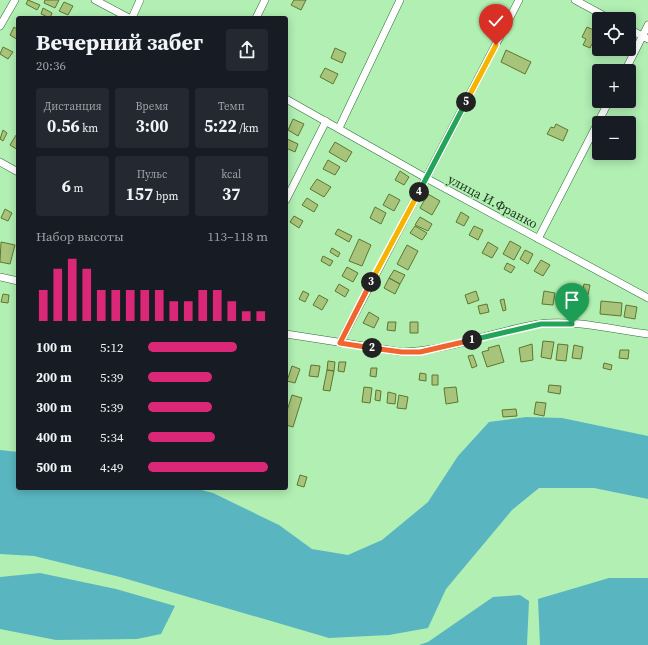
<!DOCTYPE html>
<html lang="ru">
<head>
<meta charset="utf-8">
<style>
	body { margin:0; font-family:"Source Serif 4",serif; background:#242831; color:#f1f3f6; height:100vh; display:flex; flex-direction:column; font-size:15px; white-space:nowrap }
	* { box-sizing:border-box; margin:0 }
	p { font-size:13px; color:#9ea1a6 }
	.icon { flex:none; width:22px; height:22px; fill:none; stroke:currentColor; stroke-width:2; stroke-linecap:round; stroke-linejoin:round }
	.map { position:relative; flex:1; overflow:hidden }
	.details { position:absolute; left:16px; top:16px; width:272px; height:474px; display:flex; flex-direction:column; background:#171b24; border-radius:4px; box-shadow:0 2px 10px #0003 }
	.details>* { flex:none }
	.tools { position:absolute; left:592px; top:12px; display:grid; gap:8px }
	.tools a { display:grid; place-items:center; width:44px; height:44px; border-radius:4px; background:#171b24; box-shadow:0 2px 10px #0003; font-size:20px }
	.pin { position:absolute; display:grid; place-items:center; width:34px; height:34px; color:#fff; margin:-41px -17px; border-radius:50% 50% 50% 0; rotate:-45deg; box-shadow:0 0 4px #0007 }
	.pin .icon { rotate:45deg }
	.km { position:absolute; width:20px; height:20px; margin:-10px; border-radius:50%; background:#222; color:#fff; font-size:11px; line-height:20px; text-align:center }
	.round { display:grid; place-items:center; flex:none; width:42px; height:42px; border-radius:4px; background:#242831 }
	.overview { display:flex; align-items:center; justify-content:space-between; height:68px; padding:0 20px }
	h1 { font-size:22px; font-weight:700; line-height:30px }
	.stats { display:grid; grid-template-columns:repeat(3,1fr); gap:6px; height:68px; padding:4px 20px }
	.stats div { display:grid; align-content:center; border-radius:4px; background:#242831; text-align:center }
	.stats b { font-size:17px; font-weight:700 }
	.stats small { font-size:11px; font-weight:400 }
	.stats p { font-size:11px }
	.chart { height:112px; padding:8px 20px }
	.chart p { display:flex; justify-content:space-between }
	.chart svg { width:100%; height:72px; margin-top:4px; stroke:#db2777; stroke-width:6 }
	ul { padding:0 20px; list-style:none; font-size:13px }
	li { display:grid; grid-template-columns:64px 48px 1fr; align-items:center; height:30px }
	li i { height:10px; border-radius:5px; background:#db2777 }
	.map>svg:first-child { display:block }
	.water { fill:#59b6c0 }
	.building { fill:#a8c37a; stroke:#5e772f }
	.lines { fill:none; stroke-linecap:round; stroke-linejoin:round }
	.street-casing { stroke:#316c37; stroke-width:8 }
	.street { stroke:#fff; stroke-width:7 }
	.split-1-casing { stroke:#fff; stroke-width:8 }
	.split-2-casing { stroke:#fff; stroke-width:8 }
	.split-3-casing { stroke:#fff; stroke-width:8 }
	.split-4-casing { stroke:#fff; stroke-width:8 }
	.split-5-casing { stroke:#fff; stroke-width:8 }
	.split-6-casing { stroke:#fff; stroke-width:8 }
	.split-1 { stroke:#22a559; stroke-width:5 }
	.split-2 { stroke:#f0652b; stroke-width:5 }
	.split-3 { stroke:#f0652b; stroke-width:5 }
	.split-4 { stroke:#f5b400; stroke-width:5 }
	.split-5 { stroke:#22a559; stroke-width:5 }
	.split-6 { stroke:#f5b400; stroke-width:5 }
	.labels { text-anchor:middle; stroke-width:3.5; stroke-linejoin:round; paint-order:stroke }
	.street-label { font-size:13px; fill:#1c341d; stroke:#b1efb3 }
</style>
</head>
<body>
<div class="map">
<svg width="648" height="645" viewBox="0 0 648 645">
	<rect width="100%" height="100%" fill="#b1efb3"/>
	<path class="water" d="M526,417l36,1 86,18v63l-54,-11h-55l-27,22 -66,79 -18,39 -39,7 -60,3 -209,-61 -86,-21 -34,-2v-104l18,2v36h176l19,5 66,32 33,24 36,6 34,-15 46,-38 30,-46 31,-34z
		M40,573l76,16 59,17 -14,28 -24,5 -81,1 -56,-11v-52z
		M609,578h39v67h-108l-2,-46z
		M520,595l9,6 -2,44h-108l9,-3 65,-45z"/>
	<path class="building" d="M28,0l12,5 -3,5 -11,-6z
		M45,0h14l-4,8 -11,-5z
		M294,0h12l-5,10 -10,-5z
		M64,2l9,4 -5,9 -9,-4z
		M43,8l9,5 -2,5 -9,-4z
		M14,27l4,3v10l-8,-5z
		M587,27l11,5 -8,16 -7,-3 3,-6 -4,-2z
		M3,47l10,5 -5,7 -8,-5z
		M335,48l11,5 -4,10 -11,-5z
		M506,50l25,12 -6,12 -24,-12z
		M325,68l13,6 -5,10 -13,-7z
		M293,119l11,5 -6,12 -10,-6z
		M556,124l12,6 -5,11 -16,-7 4,-7 3,1z
		M3,130l4,3 -4,8 -3,-2z
		M18,132v18l-8,-5z
		M287,139l11,5 -3,8 -9,-4z
		M335,142l17,10 -6,10 -17,-10z
		M328,160l12,7 -5,8 -12,-6z
		M400,171l9,6 -5,8 -9,-5z
		M317,179l14,8 -7,10 -14,-8z
		M389,194l11,6 -6,11 -11,-6z
		M428,194l12,7 -8,14 -12,-7z
		M307,198l11,7 -4,7 -12,-7z
		M375,207l11,6 -5,11 -11,-6z
		M5,209l7,4 -4,8 -7,-3z
		M461,212l8,5 -5,9 -8,-4z
		M294,216l9,5 -4,7 -9,-6z
		M420,217l12,7 -4,7 -13,-6z
		M415,226l12,7 -5,7 -12,-7z
		M474,226l9,4 -5,10 -9,-5z
		M338,229l14,7 -3,6 -14,-8z
		M359,239l12,6 -9,21 -13,-5z
		M510,241l11,6 -7,13 -11,-6z
		M1,242l14,3 -5,19 -10,-2z
		M488,242l10,6 -6,10 -10,-5z
		M407,245l11,6 -10,19 -11,-6z
		M332,248l8,5 -2,4 -8,-5z
		M525,250l8,4 -5,10 -8,-5z
		M323,256l10,5 -3,5 -9,-5z
		M541,260l9,5 -7,11 -9,-5z
		M507,263l8,4 -4,6 -7,-4z
		M347,267l11,6 -5,9 -11,-6z
		M394,270l11,5 -5,9 -11,-6z
		M389,278l11,6 -5,10 -11,-6z
		M339,284l10,6 -4,7 -10,-6z
		M584,284l6,1 -2,10 -6,-1z
		M303,291l6,3 -4,8 -6,-3z
		M476,291l3,9 -11,4 -3,-9z
		M544,291l11,2 -2,12 -11,-1z
		M3,294l6,1 -1,8 -7,-1z
		M568,294l12,3 -2,13 -13,-3z
		M319,295l9,5 -6,10 -9,-5z
		M504,299l2,11 -3,1 -3,-11z
		M601,301l21,2 -1,13 -21,-2z
		M487,304l2,8 -9,2 -2,-8z
		M626,305l11,2 -2,12 -11,-2z
		M369,312l10,6 -5,10 -11,-5z
		M388,322h8l-1,9 -8,-1z
		M410,322h8v11h-8z
		M543,341l11,1 -3,17 -10,-2z
		M532,344l1,16 -12,2 -2,-14z
		M558,344l10,1 -2,16 -10,-1z
		M499,345l5,17 -17,5 -5,-15 7,-2 -1,-2z
		M574,345l9,2 -2,12 -9,-1z
		M620,350h9l-1,9 -9,-1z
		M473,355l4,11 -5,2 -4,-12z
		M328,361l7,1 -1,9 -7,-1z
		M339,362h7l-2,10 -6,-1z
		M604,363l8,2 -1,5 -8,-2z
		M311,365l9,1 -2,11 -9,-1z
		M292,366l8,3 -5,14 -8,-2z
		M371,368h6l-1,9 -6,-1z
		M327,370l7,1 -4,20 -7,-1z
		M420,373l6,1v7l-7,-1z
		M432,375h6v10h-6z
		M549,385l12,1 -1,8 -12,-2z
		M364,387l8,1 -2,15 -8,-1z
		M456,387l2,15 -12,2 -2,-16z
		M376,390l5,1 -1,10 -5,-1z
		M388,392l8,2 -1,10 -8,-1z
		M292,395l10,3 -9,29 -7,-2v-11z
		M399,395l9,2 -2,12 -9,-1z
		M536,402l10,1 -2,13 -10,-2z
		M516,409l1,7 -14,1 -1,-7z
		M300,475l7,2 -3,10 -7,-2z"/>
	<g class="lines">
		<g class="street-casing">
			<path id="street" d="M95,0l34,18
				M575,0l35,19
				M132,18l8,-18
				M256,18l9,-18
				M0,26l15,-26
				M629,29l19,10
				M625,71l23,-46
				M286,99l140,79 222,120
				M339,128l61,-128
				M0,162l18,10
				M286,200l40,-79
				M538,239l71,-138
				M0,277l18,4
				M286,334l116,18c47,-1 91,-21 137,-28 33,-5 76,6 109,10
				M340,343l179,-343"/>
		</g>
		<use href="#street" class="street"/>
	</g>
	<g class="lines">
		<g class="split-1-casing">
			<path id="split-1" d="M472,340l69,-16h31"/>
		</g>
		<g class="split-2-casing">
			<path id="split-2" d="M372,348l30,4h18l52,-12"/>
		</g>
		<g class="split-3-casing">
			<path id="split-3" d="M371,282l-31,61 32,5"/>
		</g>
		<g class="split-4-casing">
			<path id="split-4" d="M371,282l48,-90"/>
		</g>
		<g class="split-5-casing">
			<path id="split-5" d="M419,192l47,-90"/>
		</g>
		<g class="split-6-casing">
			<path id="split-6" d="M466,102l30,-57"/>
		</g>
		<use href="#split-1" class="split-1"/>
		<use href="#split-2" class="split-2"/>
		<use href="#split-3" class="split-3"/>
		<use href="#split-4" class="split-4"/>
		<use href="#split-5" class="split-5"/>
		<use href="#split-6" class="split-6"/>
	</g>
	<g class="labels">
		<g class="street-label">
			<text transform="translate(493 201) rotate(28)" y="5">улица И.Франко</text>
		</g>
	</g>
</svg>
<div class="tools">
<a><svg class="icon" aria-label="locate" viewBox="0 0 24 24"><circle cx="12" cy="12" r="6"/><path d="M12 2v4M12 18v4M2 12h4M18 12h4"/></svg></a>
<a>+</a>
<a>−</a>
</div>
<div class="pin" style="left:572px;top:324px;background:#1e9e55"><svg class="icon" aria-label="arrive" viewBox="0 0 24 24"><path d="M6 21V4h12l-3 4 3 4H6"/></svg></div>
<div class="pin" style="left:496px;top:45px;background:#d93025"><svg class="icon" aria-label="check" viewBox="0 0 24 24"><path d="M5 12l5 5 9-10"/></svg></div>
<b class="km" style="left:472px;top:340px">1</b>
<b class="km" style="left:372px;top:348px">2</b>
<b class="km" style="left:371px;top:282px">3</b>
<b class="km" style="left:419px;top:192px">4</b>
<b class="km" style="left:466px;top:102px">5</b>
<section class="details">
<div class="overview"><div><h1>Вечерний забег</h1><p>20:36</p></div><a class="round"><svg class="icon" aria-label="share" viewBox="0 0 24 24"><path d="M12 15V3M7 8l5-5 5 5M5 13v7h14v-7"/></svg></a></div>
<div class="stats">
<div><p>Дистанция</p><b>0.56<small> km</small></b></div>
<div><p>Время</p><b>3:00</b></div>
<div><p>Темп</p><b>5:22<small> /km</small></b></div>
</div>
<div class="stats">
<div><b>6<small> m</small></b></div>
<div><p>Пульс</p><b>157<small> bpm</small></b></div>
<div><p>kcal</p><b>37</b></div>
</div>
<div class="chart"><p><span>Набор высоты</span>113–118 m</p>
<svg viewBox="0 0 160 44" preserveAspectRatio="none"><path d="M5 44V25M15 44V12M25 44V6M35 44V12M45 44V25M55 44V25M65 44V25M75 44V25M85 44V25M95 44V32M105 44V32M115 44V25M125 44V25M135 44V32M145 44V38M155 44V38"/></svg>
</div>
<ul>
<li><b>100 m</b>5:12<i style="width:74%"></i></li>
<li><b>200 m</b>5:39<i style="width:53%"></i></li>
<li><b>300 m</b>5:39<i style="width:53%"></i></li>
<li><b>400 m</b>5:34<i style="width:56%"></i></li>
<li><b>500 m</b>4:49<i style="width:100%"></i></li>
</ul>
</section>
</div>
</body>
</html>
